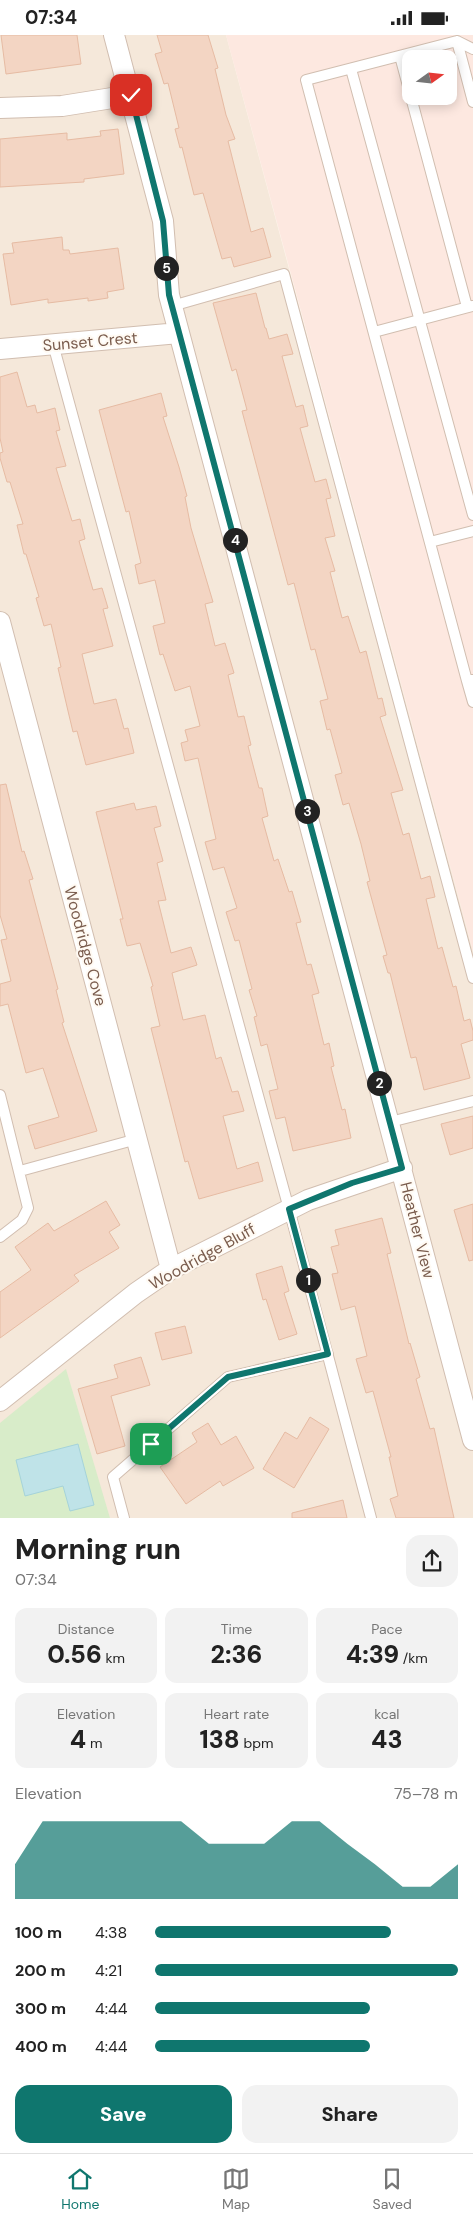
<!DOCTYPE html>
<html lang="en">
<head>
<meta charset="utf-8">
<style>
	body { margin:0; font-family:"DM Sans",sans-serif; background:#f2f2f2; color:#222; height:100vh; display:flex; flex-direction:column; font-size:19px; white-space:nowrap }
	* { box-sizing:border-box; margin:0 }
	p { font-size:16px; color:#767676 }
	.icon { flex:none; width:28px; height:28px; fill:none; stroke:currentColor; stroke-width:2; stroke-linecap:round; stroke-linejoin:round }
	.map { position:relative; height:1483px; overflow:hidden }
	.panel { display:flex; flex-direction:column; background:#fff; flex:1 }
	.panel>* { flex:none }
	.needle { width:32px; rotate:75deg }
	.tools { position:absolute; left:402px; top:15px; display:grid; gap:10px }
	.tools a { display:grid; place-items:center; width:55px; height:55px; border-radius:10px; background:#fff; box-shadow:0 2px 12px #0003; font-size:25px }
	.pin { position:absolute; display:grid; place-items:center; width:42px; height:42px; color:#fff; margin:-21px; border-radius:10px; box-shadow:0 2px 8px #0006 }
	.km { position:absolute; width:25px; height:25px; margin:-12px; border-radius:50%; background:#222; color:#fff; font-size:14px; line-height:25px; text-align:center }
	.round { display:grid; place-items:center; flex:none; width:52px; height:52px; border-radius:15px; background:#f2f2f2 }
	.overview { display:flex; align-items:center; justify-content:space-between; height:85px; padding:0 15px }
	h1 { font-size:28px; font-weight:800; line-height:38px }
	.stats { display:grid; grid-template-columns:repeat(3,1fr); gap:8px; height:85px; padding:5px 15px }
	.stats div { display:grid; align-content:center; border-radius:12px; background:#f2f2f2; text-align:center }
	.stats b { font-size:25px; font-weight:800 }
	.stats small { font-size:14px; font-weight:400 }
	.stats p { font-size:14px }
	.chart { height:140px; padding:10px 15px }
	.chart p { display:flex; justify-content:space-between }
	.chart svg { width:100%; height:90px; margin-top:5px; fill:#0f766e; opacity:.7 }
	.cta { display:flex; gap:10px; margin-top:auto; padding:10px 15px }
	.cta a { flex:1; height:58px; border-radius:15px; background:#0f766e; color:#fff; font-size:20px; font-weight:800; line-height:58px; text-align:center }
	.cta a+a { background:#f2f2f2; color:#222 }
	ul { padding:0 15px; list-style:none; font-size:16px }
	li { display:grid; grid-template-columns:80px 60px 1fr; align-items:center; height:38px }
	li i { height:12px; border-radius:6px; background:#0f766e }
	.status { display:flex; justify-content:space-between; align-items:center; height:35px; padding:0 25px; background:#fff; direction:ltr }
	.status svg { height:14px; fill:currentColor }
	.menu { display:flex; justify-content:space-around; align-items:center; height:70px; border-top:1px solid #e0e0e0; background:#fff; font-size:14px; color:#767676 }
	.menu a { display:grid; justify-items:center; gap:2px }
	.menu .active { color:#0f766e }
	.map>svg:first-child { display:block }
	.residential { fill:#f5e8da }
	.commercial { fill:#fde8e0; fill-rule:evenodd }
	.green { fill:#d8ecc9 }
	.water { fill:#bfe3e8; stroke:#a5d3da }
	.building { fill:#f3d5c3; stroke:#e6bba3 }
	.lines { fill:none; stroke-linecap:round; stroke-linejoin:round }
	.lane-casing { stroke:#d1beb0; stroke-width:12 }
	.street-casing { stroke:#d1beb0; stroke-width:22 }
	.lane { stroke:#fff; stroke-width:10 }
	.street { stroke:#fff; stroke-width:20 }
	.route-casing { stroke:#fff; stroke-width:10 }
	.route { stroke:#0f766e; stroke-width:6 }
	.labels { text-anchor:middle; stroke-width:4; stroke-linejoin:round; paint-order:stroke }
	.street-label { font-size:16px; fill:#7a5c4d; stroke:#fffaf3 }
</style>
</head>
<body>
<div class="status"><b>07:34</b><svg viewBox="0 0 49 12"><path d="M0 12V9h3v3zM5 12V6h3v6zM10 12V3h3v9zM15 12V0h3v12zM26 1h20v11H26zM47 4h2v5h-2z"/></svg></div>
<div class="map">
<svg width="473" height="1483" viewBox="0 0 473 1483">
	<rect width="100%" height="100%" fill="#fdf6ec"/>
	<path class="residential" d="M0,0h226l247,916v567h-473z"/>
	<path class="commercial" d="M226,0h247v916l-185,-688zM411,24h38v37h-38z"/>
	<path class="green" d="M66,1334l44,149h-110v-95z"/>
	<path class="water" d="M78,1409l16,61 -24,6 -7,-25 -38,10 -9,-36z"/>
	<path class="building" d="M1,0h76l4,29 -75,10z
		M157,0h51l10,33 -3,1 11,46 9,24 -7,2 23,91 12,-4 8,29 -37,10 -3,-10 -9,2 -19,-66 -9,2 -12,-48 -2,1 -5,-19 4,-1 -11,-45 -4,1 -9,-30 7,-2z
		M118,94l6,45 -40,5v3l-84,5v-48l67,-6v7l34,-4 -1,-5z
		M62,202l1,13h6l1,4 48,-6 6,41 -17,3 1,6 -20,3v-3l-40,5v-4l-37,6 -8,-51 11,-1 -2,-10z
		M256,258l9,35h1l3,11 18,-5 6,20 -11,2 14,51 7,-2 5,21 -8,2 15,54 11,-3 5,19 -5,1 9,37 -10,2 10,33 -5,1 12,46 6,-2 12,37 6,-2 12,48 4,-1 4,17 -6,2 23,73 -12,3 12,42 6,-2 12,46 9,-3 5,21 -9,2 12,50 4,-2 11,40 3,-1 8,35 6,-2 3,12v9l-12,4 9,34 -46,12 -8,-33 -5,1 -21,-85h-2l-5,-17 4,-1 -20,-73 3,-1 -9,-37 -12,-41 -6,2 -8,-30 7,-2 -12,-44 -3,1 -7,-29 8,-2 -13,-50 -4,1 -17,-67 -6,2 -46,-174 5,-1 -11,-41 -4,2 -19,-68z
		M17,337l10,35 8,-2 2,8 18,-5 5,22 -4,1 10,35 -10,2 16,53 8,-2 5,20 -6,2 14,49 9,-2 6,20 -5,1 10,37 -31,8 12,50 22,-5 8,30 4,-1 6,25 -48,12 -9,-34 -4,1 -5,-21 -10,-43 3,-1 -10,-43 -7,2 -8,-28 3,-1 -13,-43h-2l-7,-29 6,-1 -13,-42h-3l-7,-24v-5l3,-1 -3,-14v-61z
		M161,358l6,23 -4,1 16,50 8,29 -2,1 6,31 22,74 -8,2 10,42 10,-3 9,30 -6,2 10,42 6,-1 7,29 -3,1 11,42h3l6,28 -6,2 12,43 4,-2 11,33 3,-1 9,31 -5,1 11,42 4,-1 8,29 -7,2 12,50 5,-2 5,23 -3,1 11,43 3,-1 6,29 -58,13 -8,-34 -9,2 -7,-28 9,-2 -11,-45 -6,2 -7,-29 3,-1 -8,-26 3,-1 -13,-49 -4,1 -9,-29 11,-4 -13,-41 -11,3 -8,-28 11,-3 -18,-81 -13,3 -4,-18 7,-2 -3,-11 15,-4 -10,-40 -15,5 -12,-37 -3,1 -7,-29 12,-3 -10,-43 -16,4 -4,-19 6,-2 -12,-52 -3,1 -27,-102z
		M6,749l16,68 2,-1 9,28 -4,1 29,109 -2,1 8,32 -2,1 35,108 -62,18 -7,-23 31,-9 -16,-49 -17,5 -18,-69 -8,2v-22l11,-3 -10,-41 6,-1 -7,-24v-130z
		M134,768l2,7 20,-4 5,20 -7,2 9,33 -6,2 9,37 -8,1 13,52 20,-6 6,18 -25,8 11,47 22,-5 11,44 5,-2 11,35 6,-1 6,20 -21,5 14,53 21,-7 5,19 -64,18 -11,-38 -3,1 -34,-134 9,-2 -9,-39 2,-1 -13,-43 -13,3 -7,-27h3l-27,-107z
		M473,1081v32l-23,7 -9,-31z
		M106,1166l14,24 -11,7 10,16 -45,27 5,6 -79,57v-46l31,-22 -16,-23 33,-24 6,8z
		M473,1169v56l-4,1 -15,-51z
		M382,1183l9,35 -4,1 22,90 1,-1 10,34 -4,2 14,50 4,-1 20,90h-58l-6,-19 8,-3 -9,-39h2l-18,-66 -7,2 -10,-34 11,-3 -12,-50 -14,4 -9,-36 6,-1 -7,-26 8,-2 -4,-15z
		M282,1231l7,25 -5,2 13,41 -18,6 -13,-41 -3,1 -7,-26z
		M185,1291l7,27 -30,7 -7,-27z
		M141,1322l9,28 -39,11 14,50 -28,8 -19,-65 40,-11 -4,-13z
		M310,1382l19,12 -35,59 -31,-19 22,-37 12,7z
		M208,1388l13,22 15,-9 18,32 -31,18 -3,-5 -34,23 -26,-37 37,-25 -5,-9z
		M343,1465l4,18h-55v-5z"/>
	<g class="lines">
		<g class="lane-casing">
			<path id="lane" d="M457,6l16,61
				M400,21l67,251
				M351,34l122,446
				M172,271l112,-32 189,704
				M374,297l98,-26
				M53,309l236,865 82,309
				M430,507l43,-11
				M472,645l-5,1 6,21
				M467,646l-161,-601 151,-39 16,8
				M0,1060l28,113 -6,12 -22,17
				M390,1087l83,-21
				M20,1136l117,-32
				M124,1483l-11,-41 115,-100 100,-23"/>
		</g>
		<g class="street-casing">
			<path id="street" d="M114,0l49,186 6,74 304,1145
				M0,73l62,-2 69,-11
				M0,314l179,-16
				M0,587l171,647
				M0,1366l136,-108 35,-24 137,-69 94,-32"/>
		</g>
		<use href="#lane" class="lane"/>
		<use href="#street" class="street"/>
	</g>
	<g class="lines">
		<g class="route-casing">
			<path id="route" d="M131,60l32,126 6,74 233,873 -50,15 -63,26 39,145 -100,23 -77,67"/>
		</g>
		<use href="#route" class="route"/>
	</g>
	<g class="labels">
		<g class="street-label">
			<text transform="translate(90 306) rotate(-5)" y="6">Sunset Crest</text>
			<text transform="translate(86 911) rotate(75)" y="6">Woodridge Cove</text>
			<text transform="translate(418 1195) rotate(76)" y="6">Heather View</text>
			<text transform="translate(202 1221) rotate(-29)" y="6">Woodridge Bluff</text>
		</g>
	</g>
</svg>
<div class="tools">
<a><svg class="needle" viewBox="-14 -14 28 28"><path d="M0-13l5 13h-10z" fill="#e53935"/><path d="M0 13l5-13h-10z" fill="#767676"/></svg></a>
</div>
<div class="pin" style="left:151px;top:1409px;background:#1e9e55"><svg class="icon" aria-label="arrive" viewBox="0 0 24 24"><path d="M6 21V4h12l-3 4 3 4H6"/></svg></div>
<div class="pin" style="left:131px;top:60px;background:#d93025"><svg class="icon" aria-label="check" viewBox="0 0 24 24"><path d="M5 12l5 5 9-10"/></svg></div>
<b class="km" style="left:308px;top:1245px">1</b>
<b class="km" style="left:379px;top:1048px">2</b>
<b class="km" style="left:307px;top:776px">3</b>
<b class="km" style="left:235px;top:505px">4</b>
<b class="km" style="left:166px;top:233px">5</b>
</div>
<section class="panel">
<div class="overview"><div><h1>Morning run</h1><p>07:34</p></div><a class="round"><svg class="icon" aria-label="share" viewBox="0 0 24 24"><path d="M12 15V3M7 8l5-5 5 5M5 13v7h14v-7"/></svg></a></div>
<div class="stats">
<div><p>Distance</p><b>0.56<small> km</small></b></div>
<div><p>Time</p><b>2:36</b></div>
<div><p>Pace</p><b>4:39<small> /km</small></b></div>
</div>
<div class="stats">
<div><p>Elevation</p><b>4<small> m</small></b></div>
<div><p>Heart rate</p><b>138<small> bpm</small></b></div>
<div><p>kcal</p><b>43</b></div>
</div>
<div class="chart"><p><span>Elevation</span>75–78 m</p>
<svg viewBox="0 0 160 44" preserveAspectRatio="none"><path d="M0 44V27L10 6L20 6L30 6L40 6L50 6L60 6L70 17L80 17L90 17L100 6L110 6L120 17L130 27L140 38L150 38L160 27V44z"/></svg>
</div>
<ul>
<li><b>100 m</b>4:38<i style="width:78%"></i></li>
<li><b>200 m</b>4:21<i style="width:100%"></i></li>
<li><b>300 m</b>4:44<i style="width:71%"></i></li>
<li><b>400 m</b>4:44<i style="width:71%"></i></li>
</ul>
<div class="cta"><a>Save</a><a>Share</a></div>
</section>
<nav class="menu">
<a class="active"><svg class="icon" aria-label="home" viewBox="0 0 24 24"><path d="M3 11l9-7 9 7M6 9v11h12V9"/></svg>Home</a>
<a><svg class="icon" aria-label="map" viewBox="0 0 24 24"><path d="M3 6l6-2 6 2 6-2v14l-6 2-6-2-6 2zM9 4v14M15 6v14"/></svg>Map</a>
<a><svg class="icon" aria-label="saved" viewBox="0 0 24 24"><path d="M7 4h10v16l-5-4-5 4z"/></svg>Saved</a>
</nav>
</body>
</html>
